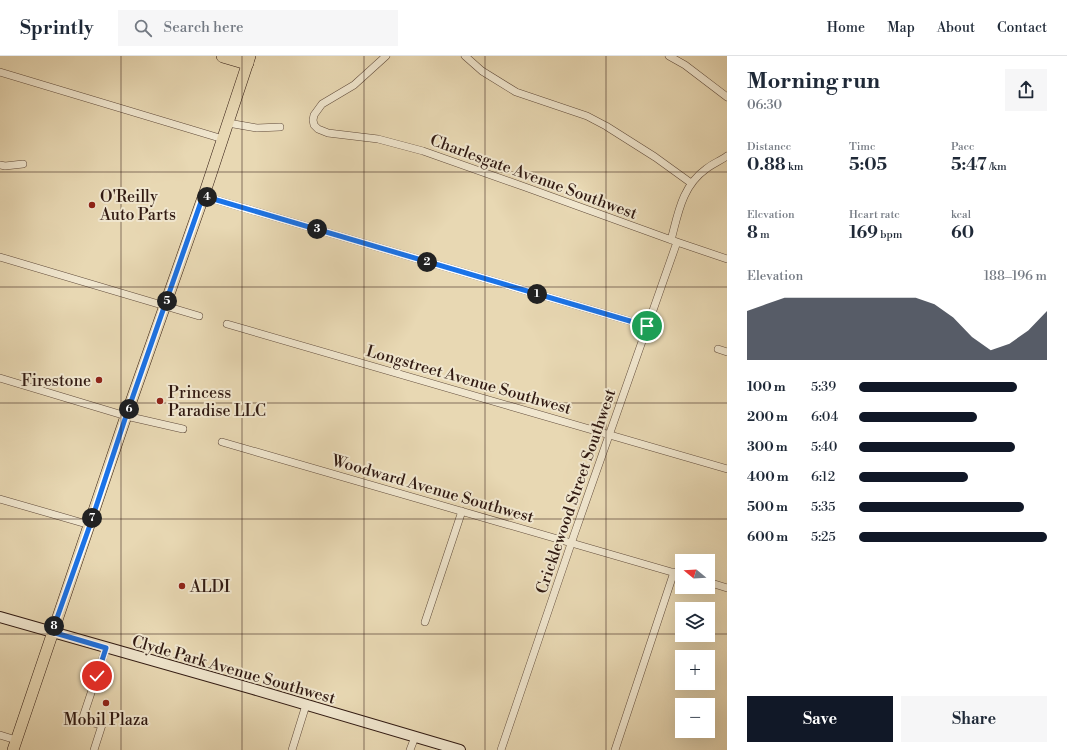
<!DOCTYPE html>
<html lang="en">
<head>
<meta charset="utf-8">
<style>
	body { margin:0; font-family:"Libre Bodoni",serif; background:#f6f6f7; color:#1f2937; height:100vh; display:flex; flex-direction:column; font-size:15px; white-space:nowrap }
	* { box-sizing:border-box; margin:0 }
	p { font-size:13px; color:#747a83 }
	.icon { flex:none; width:22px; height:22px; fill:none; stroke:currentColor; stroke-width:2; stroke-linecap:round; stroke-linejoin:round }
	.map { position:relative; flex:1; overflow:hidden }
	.side { display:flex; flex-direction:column; background:#fff; width:340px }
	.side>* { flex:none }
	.needle { width:26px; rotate:288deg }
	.tools { position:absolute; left:675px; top:498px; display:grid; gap:8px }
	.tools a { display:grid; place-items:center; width:40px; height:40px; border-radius:0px; background:#fff; box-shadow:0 4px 16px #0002; font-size:20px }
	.pin { position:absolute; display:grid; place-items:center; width:34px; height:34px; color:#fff; margin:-17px; border:2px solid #fff; border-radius:50%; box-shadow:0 1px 4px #0007 }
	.km { position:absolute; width:20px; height:20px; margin:-10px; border-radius:50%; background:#222; color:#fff; font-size:11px; line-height:20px; text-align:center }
	.round { display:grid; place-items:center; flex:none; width:42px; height:42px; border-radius:0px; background:#f6f6f7 }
	.summary { display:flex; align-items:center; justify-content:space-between; height:68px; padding:0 20px }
	h1 { font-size:22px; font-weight:700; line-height:30px }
	.stats { display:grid; grid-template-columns:repeat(3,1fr); gap:6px; height:68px; padding:4px 20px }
	.stats div { display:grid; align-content:center }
	.stats b { font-size:17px; font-weight:700 }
	.stats small { font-size:11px; font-weight:400 }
	.stats p { font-size:11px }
	.chart { height:112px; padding:8px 20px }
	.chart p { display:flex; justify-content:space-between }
	.chart svg { width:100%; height:72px; margin-top:4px; fill:#111827; opacity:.7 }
	.action { display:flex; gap:8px; margin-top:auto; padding:8px 20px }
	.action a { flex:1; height:46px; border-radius:0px; background:#111827; color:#fff; font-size:16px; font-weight:700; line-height:46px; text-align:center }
	.action a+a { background:#f6f6f7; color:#1f2937 }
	ul { padding:0 20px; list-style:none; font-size:13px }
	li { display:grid; grid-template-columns:64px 48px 1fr; align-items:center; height:30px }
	li i { height:10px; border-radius:5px; background:#111827 }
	header { display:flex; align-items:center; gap:24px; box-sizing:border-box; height:56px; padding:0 20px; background:#fff; border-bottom:1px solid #e0e1e3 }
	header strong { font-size:19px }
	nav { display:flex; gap:22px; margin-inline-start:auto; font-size:14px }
	.search { width:280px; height:36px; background:#f6f6f7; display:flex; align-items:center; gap:10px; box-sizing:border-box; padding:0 14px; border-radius:0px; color:#747a83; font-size:15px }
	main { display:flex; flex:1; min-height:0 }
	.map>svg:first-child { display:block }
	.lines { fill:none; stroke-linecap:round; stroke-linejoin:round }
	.minor-casing { stroke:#5f4a3a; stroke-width:8 }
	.secondary-casing { stroke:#311a12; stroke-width:12 }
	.primary-casing { stroke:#311a12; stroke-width:12 }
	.motorway-casing { stroke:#311a12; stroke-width:14 }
	.minor { stroke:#f0e6ce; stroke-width:7 }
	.secondary { stroke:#f0e6ce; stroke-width:10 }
	.primary { stroke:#e8d8b3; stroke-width:11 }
	.motorway { stroke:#e8d8b3; stroke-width:13 }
	.route-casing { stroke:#fff; stroke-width:8 }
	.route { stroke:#1a73e8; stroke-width:5 }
	.grid { fill:none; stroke:#311a12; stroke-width:1; stroke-opacity:0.55 }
	.poi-dot { fill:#8f2418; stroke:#f0e6ce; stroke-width:1.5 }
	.labels { text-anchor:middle; stroke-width:4; stroke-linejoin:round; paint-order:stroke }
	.street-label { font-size:16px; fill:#311a12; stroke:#f0e6ce }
	.poi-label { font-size:16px; fill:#311a12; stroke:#f0e6ce; text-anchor:start }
</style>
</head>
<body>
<header>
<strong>Sprintly</strong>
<div class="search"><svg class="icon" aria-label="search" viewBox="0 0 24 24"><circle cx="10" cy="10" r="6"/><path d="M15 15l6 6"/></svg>Search here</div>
<nav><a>Home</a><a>Map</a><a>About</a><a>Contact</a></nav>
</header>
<main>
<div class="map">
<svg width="727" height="694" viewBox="0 0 727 694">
	<rect width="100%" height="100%" fill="#e8d8b3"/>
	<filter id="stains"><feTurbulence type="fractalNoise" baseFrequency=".005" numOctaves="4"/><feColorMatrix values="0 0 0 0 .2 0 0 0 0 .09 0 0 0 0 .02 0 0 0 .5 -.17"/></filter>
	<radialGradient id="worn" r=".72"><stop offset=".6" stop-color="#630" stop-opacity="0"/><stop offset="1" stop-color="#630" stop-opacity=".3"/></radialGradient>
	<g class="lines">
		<g class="minor-casing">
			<path id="minor" d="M386,0l-32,29 -32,19 -8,11 -1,5 1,5 4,4 10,4 50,6 45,12 102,36 152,55 50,17
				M465,0l17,15 34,21 71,24 19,10 49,31 36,26
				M669,0l16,9 42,32
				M0,16l223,67
				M228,67l29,5 23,-1
				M0,109l5,1 18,-2
				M203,140l444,130
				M671,184c7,-26 11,-54 35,-71 6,-5 14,-8 21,-13
				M0,201l199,59
				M227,268l500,145
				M718,293l9,3
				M0,322l126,38 57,13
				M222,386l460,133
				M0,443l90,26
				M708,526l19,6
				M425,566l37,-111
				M0,679l16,5
				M94,694l8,-25 -20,-5 24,-72
				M292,694l14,-45
				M410,694l5,-13
				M501,694l73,-215 103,-293
				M615,694l59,-178"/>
		</g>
		<g class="secondary-casing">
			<path id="secondary" d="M0,561l253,72 207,61"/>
		</g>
		<g class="primary-casing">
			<path id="primary" d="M13,694l113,-334 80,-227 44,-133"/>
		</g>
		<g class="motorway-casing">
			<path id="motorway" d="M223,0l24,7"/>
		</g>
		<use href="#minor" class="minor"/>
		<use href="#secondary" class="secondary"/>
		<use href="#primary" class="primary"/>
		<use href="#motorway" class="motorway"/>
	</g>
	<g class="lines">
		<g class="route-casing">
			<path id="route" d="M97,620l9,-28 -54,-16 38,-107 36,-109 77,-220 444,130"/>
		</g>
		<use href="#route" class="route"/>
	</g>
	<path class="grid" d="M121,0v694M242,0v694M364,0v694M485,0v694M606,0v694M0,116h727M0,231h727M0,347h727M0,463h727M0,578h682M708,578h19"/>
	<g class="poi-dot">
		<circle cx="92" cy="149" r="4"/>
		<circle cx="99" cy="324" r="4"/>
		<circle cx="160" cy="345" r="4"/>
		<circle cx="182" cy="530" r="4"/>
		<circle cx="106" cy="647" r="4"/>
	</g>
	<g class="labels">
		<g class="street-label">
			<text transform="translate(534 120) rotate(20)" y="6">Charlesgate Avenue Southwest</text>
			<text transform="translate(469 323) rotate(16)" y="6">Longstreet Avenue Southwest</text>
			<text transform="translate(433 432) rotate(16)" y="6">Woodward Avenue Southwest</text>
			<text transform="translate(575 435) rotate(-71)" y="6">Cricklewood Street Southwest</text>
			<text transform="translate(234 613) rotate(16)" y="6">Clyde Park Avenue Southwest</text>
		</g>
		<g class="poi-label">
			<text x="100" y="146">O'Reilly<tspan x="100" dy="18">Auto Parts</tspan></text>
			<text x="91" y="330" text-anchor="end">Firestone</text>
			<text x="168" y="342">Princess<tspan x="168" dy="18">Paradise LLC</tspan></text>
			<text x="190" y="536">ALDI</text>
			<text x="106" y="669" text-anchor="middle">Mobil Plaza</text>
		</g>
	</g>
	<rect width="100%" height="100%" filter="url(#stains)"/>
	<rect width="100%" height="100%" fill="url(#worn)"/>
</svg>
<div class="tools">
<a><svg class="needle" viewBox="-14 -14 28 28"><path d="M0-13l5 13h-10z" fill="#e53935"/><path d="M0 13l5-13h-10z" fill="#747a83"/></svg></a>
<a><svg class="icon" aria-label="layers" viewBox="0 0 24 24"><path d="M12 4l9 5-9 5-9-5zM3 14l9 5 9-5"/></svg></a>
<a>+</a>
<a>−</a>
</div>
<div class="pin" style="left:647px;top:270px;background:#1e9e55"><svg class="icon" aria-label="arrive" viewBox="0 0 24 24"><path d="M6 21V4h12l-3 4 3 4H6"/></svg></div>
<div class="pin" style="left:97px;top:620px;background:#d93025"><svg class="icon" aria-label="check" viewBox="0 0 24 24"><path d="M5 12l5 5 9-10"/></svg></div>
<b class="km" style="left:537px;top:238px">1</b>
<b class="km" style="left:427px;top:206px">2</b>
<b class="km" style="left:317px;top:173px">3</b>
<b class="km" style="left:207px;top:141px">4</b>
<b class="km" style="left:167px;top:245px">5</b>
<b class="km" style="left:129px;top:353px">6</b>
<b class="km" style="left:92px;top:462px">7</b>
<b class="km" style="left:54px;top:570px">8</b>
</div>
<section class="side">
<div class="summary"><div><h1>Morning run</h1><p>06:30</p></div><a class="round"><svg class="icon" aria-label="share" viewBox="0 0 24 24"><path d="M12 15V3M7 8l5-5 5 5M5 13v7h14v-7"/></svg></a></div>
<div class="stats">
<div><p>Distance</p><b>0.88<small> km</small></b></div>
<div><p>Time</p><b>5:05</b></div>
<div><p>Pace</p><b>5:47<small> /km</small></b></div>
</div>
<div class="stats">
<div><p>Elevation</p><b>8<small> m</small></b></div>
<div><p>Heart rate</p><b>169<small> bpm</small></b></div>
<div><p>kcal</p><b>60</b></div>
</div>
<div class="chart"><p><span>Elevation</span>188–196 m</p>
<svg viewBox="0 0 160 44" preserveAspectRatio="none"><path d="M0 44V14L10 10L20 6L30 6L40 6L50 6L60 6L70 6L80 6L90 6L100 10L110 18L120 30L130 38L140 34L150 26L160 14V44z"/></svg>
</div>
<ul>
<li><b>100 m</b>5:39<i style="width:84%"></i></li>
<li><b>200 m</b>6:04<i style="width:63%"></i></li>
<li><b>300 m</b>5:40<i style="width:83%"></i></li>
<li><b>400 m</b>6:12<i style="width:58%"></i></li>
<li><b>500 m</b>5:35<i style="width:88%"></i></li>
<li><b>600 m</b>5:25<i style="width:100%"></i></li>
</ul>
<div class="action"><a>Save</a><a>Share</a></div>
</section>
</main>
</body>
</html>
